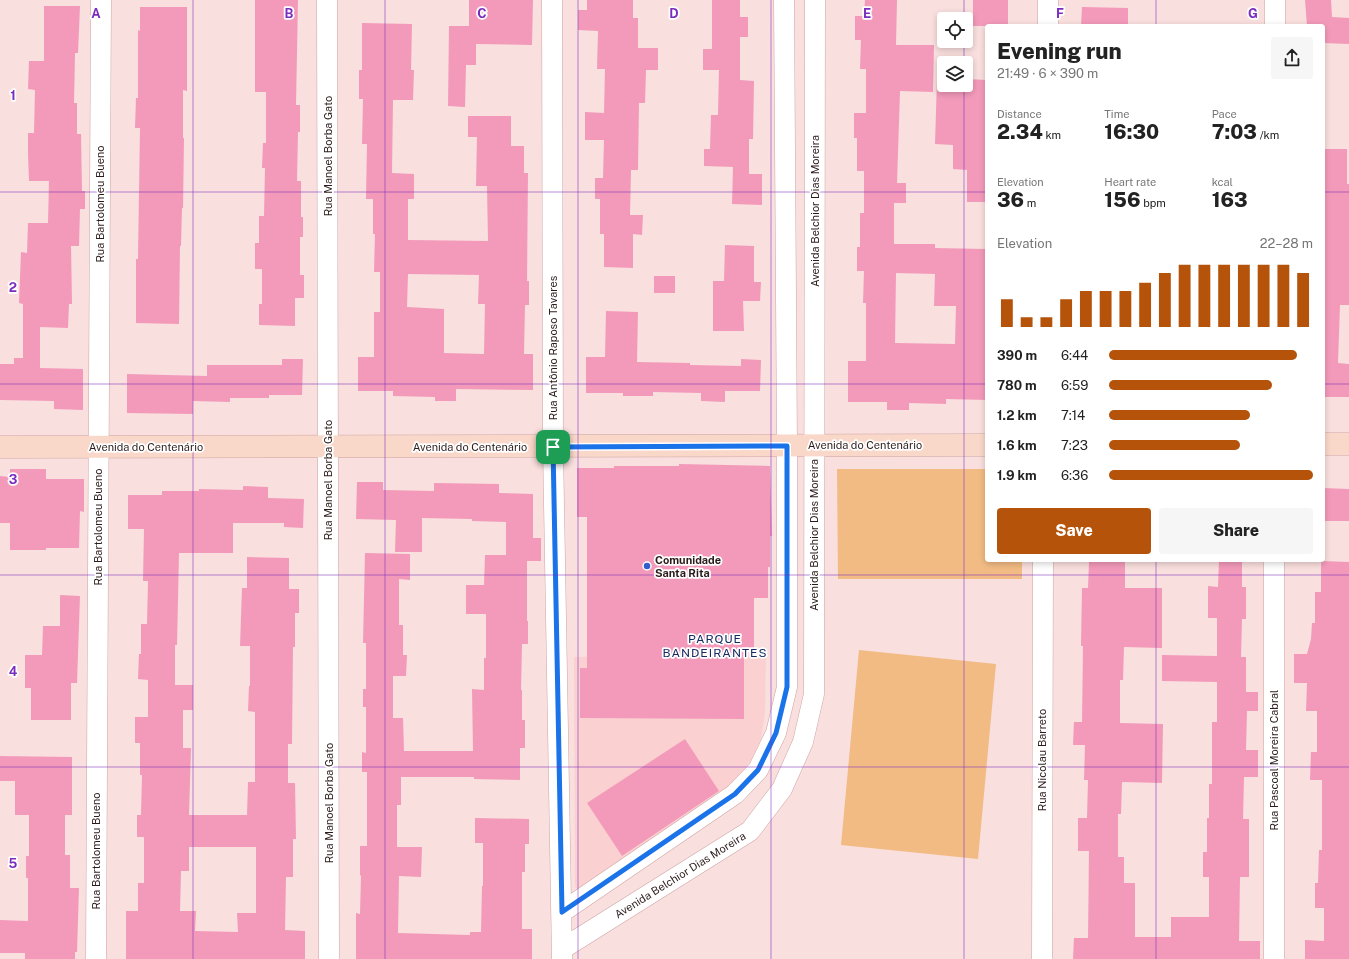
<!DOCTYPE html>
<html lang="en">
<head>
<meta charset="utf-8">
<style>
	body { margin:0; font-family:"Public Sans",sans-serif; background:#f6f6f6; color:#222; height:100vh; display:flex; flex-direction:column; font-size:15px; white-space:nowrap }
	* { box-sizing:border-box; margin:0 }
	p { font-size:13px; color:#767676 }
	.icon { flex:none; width:22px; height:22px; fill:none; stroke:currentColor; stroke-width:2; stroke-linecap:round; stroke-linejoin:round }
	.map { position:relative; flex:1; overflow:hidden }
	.side { position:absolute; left:985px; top:24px; width:340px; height:538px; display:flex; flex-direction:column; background:#fff; border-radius:4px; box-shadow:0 2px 6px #0003 }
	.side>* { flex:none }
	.controls { position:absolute; left:937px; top:12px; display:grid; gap:8px }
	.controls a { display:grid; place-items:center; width:36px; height:36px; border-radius:4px; background:#fff; box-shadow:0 2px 6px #0003; font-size:20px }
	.pin { position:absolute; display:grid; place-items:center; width:34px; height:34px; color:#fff; margin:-17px; border-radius:8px; box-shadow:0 2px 6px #0006 }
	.round { display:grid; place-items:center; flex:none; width:42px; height:42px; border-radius:4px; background:#f6f6f6 }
	.head { display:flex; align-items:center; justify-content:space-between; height:68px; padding:0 12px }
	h1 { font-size:22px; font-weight:800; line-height:30px }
	.stats { display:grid; grid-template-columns:repeat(3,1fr); gap:6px; height:68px; padding:4px 12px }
	.stats div { display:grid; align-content:center }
	.stats b { font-size:20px; font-weight:800 }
	.stats small { font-size:11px; font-weight:400 }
	.stats p { font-size:11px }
	.chart { height:112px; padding:8px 12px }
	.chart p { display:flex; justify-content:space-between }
	.chart svg { width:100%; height:72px; margin-top:4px; stroke:#b45309; stroke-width:6 }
	.cta { display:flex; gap:8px; margin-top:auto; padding:8px 12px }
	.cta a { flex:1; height:46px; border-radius:4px; background:#b45309; color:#fff; font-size:16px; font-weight:800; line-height:46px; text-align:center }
	.cta a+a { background:#f6f6f6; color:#222 }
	ul { padding:0 12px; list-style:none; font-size:13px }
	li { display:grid; grid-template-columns:64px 48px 1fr; align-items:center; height:30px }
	li i { height:10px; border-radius:5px; background:#b45309 }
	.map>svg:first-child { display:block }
	.built { fill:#fad1d0 }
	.green { fill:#f2bb84 }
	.building { fill:#f39aba; fill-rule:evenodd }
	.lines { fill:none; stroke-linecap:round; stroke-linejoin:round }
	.street-casing { stroke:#cea5a4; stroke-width:21 }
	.secondary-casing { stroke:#cea5a4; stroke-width:23 }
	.street { stroke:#fff; stroke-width:20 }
	.secondary { stroke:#f9d8ca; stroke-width:22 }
	.route-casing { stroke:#fff; stroke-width:8 }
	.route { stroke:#1a73e8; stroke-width:5 }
	.grid { fill:none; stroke:#7b2cbf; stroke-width:1; stroke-opacity:0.55 }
	.poi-dot { fill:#315ecd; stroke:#fff; stroke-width:1.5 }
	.labels { text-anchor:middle; stroke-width:3.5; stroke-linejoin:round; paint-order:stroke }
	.street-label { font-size:11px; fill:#2b1c1b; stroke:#fff }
	.poi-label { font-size:11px; font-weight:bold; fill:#2b1c1b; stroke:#fff; text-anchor:start }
	.neighbourhood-label { font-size:12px; letter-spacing:1px; fill:#142a60; stroke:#fff }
	.grid-label { font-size:13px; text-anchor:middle; font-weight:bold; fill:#7b2cbf; stroke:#fff; stroke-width:3.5; stroke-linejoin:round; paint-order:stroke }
</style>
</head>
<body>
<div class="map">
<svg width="1349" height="959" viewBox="0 0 1349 959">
	<rect width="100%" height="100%" fill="#f9dfde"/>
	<path class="built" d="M766,654l-1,59 -4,26 -10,21 -14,19 -15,17 -142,94 -5,-3 -1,-230z"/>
	<path class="green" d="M837,469h150v91h35v19h-184z
		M859,650l137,14 -18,195 -137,-14z"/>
	<path class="building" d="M255,0h43l-2,105h4v27h-2l-1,49h4v36h2v20h-3v38h4v23h-9v28l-36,-1v-21h3v-35h-7v-26h4v-27h5l1,-48h-3l1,-25h3v-51h-11z
		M469,0h64l-1,45 -56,-1v21h-10l-1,42 -17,-1 1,-80h20z
		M587,0h46v18h5v30h20v22h-12l-1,33h-6l-1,67h-7l-1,45h13l-1,20 -9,-1v34l-29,-1v-33h-4v-35h-5v-21h8l1,-38h-19v-28l19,1 1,-44h-8l1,-38 -20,-1v-20h9z
		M712,0h28v17h8v20h-8v43l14,1 -1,58h-4v35h13v31l-30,-1 1,-37 -29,-1v-17h6l1,-34h7l1,-45h-16v-21h9z
		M865,0h32l-1,45h38l-1,47 -33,-1 -3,92h9v20h-12v41h41v4l52,1v151l-41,-1v5l-37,-1v7h-22v-8h-39v-41h18v-58h-3l1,-32h-7v-24h3v-34h4v-42h-7v-33h-3v-25h12v-44h-6l1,-29h-6v-24h9zM896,273l39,1 -1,32h22l-1,38 -60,-1z
		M973,0h35v26h-35z
		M1305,0h26l1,17 17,1v26l-26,-1v-17h-16z
		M44,6h36l-2,47h-3l-1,50h3v31h4l1,57h3v18h-5l-1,37h-8l1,58h-3l-1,24 -28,-1v41l43,1v41l-29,-1v-8l-54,-1v-36h14v-6h9v-54l-4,-1 2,-51 6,1 1,-30h20l1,-42h-20l-1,-27v-21h6l1,-43 -7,-1 1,-28h15z
		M140,7h47v84l-4,-1v48h1l-1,70h-1l-1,38h-1l-1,78 -43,-1v-64h2l2,-131h-5l1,-30h2v-68l2,1z
		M1082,7l46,1v18h-47z
		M362,23l50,1 -1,46h3l-1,30h-20l-1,73 22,1v25h-6v41l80,1 -1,-55h-11l1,-49h-9v-21h43v30h13v27h4l-1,108h2v24h-4l-1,49h9v36l-77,-1v12h-21v-4l-42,-1v-5h-35v-34h16v-45h6v-40h-6l1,-38h-2v-35h-7l1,-55h-5l1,-45h-4v-29h3zM408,274l71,1 -1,29h7l-1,50 -40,-1v-44l-37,-2z
		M937,79h7v6h22v-6l21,1v122h-20v-32l-14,-1v-24l-18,-1z
		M1323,149h24v35h2v121h-9l-2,58 11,1v33h-26z
		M725,245l29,1v36h7l-1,19h-17l1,30h-31v-50h11z
		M654,276h21v17h-21z
		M606,311l32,1 -1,50 53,1v2l51,1v-7l20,1 -1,31h-35v11l-24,-1v-8l-48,-1v4h-30v-3h-37v-36h19z
		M282,359h21l-1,36h-33v3h-39v4l-37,-1v13l-66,-1v-39l80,2v-11h75z
		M679,464l91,2 2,70h-2v31h-2v31h-14v51h-10v70l-164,-1v-50h7v-151h-10v-49h37v-2h65z
		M10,469h36v10h38v33l-4,-1 -1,37h-33v2h-36v-27h-10v-47l10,1z
		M357,482h26v8l51,1v-8l65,1v9l34,1v44h8v23h-14v60h1v23h-6l-1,46h1v30h3v28h-5v32l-46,-1v-2h-73v28h-4v42h25l-1,30 -22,-1 -1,57 72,2v-3h11l1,-46h1v-43h-8v-25l54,1v25h-4v28h-3v57h10v30h-176v-46l4,1 1,-38 -1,-1v-29h7v-74h-5v-20l4,1v-46h-3v-18h3v-46h-3l2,-90 45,1v26l-11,-1v46h4v30h4l-1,21h-13v42h10l1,33h69l-1,-62 12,1v-32h2v-44h-20v-29h18l1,-30h21v-33l-34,-1v-2l-50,-1v34h-27l1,-32 -40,-1z
		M243,486l25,1v11l36,1 -1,29 -19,-1v-4h-51v30h-54l-2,92h-2v40h18v25h-10v38h8l-2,67h58l1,-33h7v-70l-7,-1 1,-25h1v-40h-10l2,-58h5v-31l42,1v31h10v24h-4v34h-2l-1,97h-4v39h7l1,56h-3v38h-7l-1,53 20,1v28h-179v-48h12v-28h6v-46h-7v-22h4l1,-40h-2v-32h-5v-26h13v-37l-10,-1 1,-25h2v-30h6l1,-43h-5l1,-52h-16v-34h34v-4h37v-2l44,1zM189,847h67v66h-19l1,19 -43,-1 1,-20h-16l1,-40h8z
		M1323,488l26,1v32h-26z
		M1219,560h23v27h4v32h-4l-1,38h5v35h12v19h-11l-1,39h12v27h-14l-1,42h6v58h-9l-1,64h21v18h-187l1,-21h14l1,-87h-11v-33h9l1,-38h-4l1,-35h-12l1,-23h8l1,-76h-2l1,-58h6l1,-26h36v26h37v60l-38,-1 -1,33h-3v43l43,1 -1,59 -40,-1 -1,32h-3v43h6v26h11v54h36v-20h38v-40h-6v-25h4v-34h2v-34h3v-62h5v-40l-55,-1v-26l55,1v-38h-9v-32l10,1z
		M1321,561l28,1v397h-44v-19l19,1v-33h-9v-25h3l1,-33h3v-70h-12l1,-28h6v-41h-11l1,-28h-13v-29h13l4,-15 1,-16h3v-31h6z
		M60,595l20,1 -3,87h-6v37h-40v-32h-6v-33h17l1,-29h17z
		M685,739l34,52 -97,65 -35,-53z
		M0,756l72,1v58h-7v40h5v33h9l-2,64h-2v7h-50v-6h-25v-33l28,1v-43h-2v-22h3v-41h-14v-34h-15z"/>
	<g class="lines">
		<g class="street-casing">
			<path id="street" d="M327,0l2,959
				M552,0l1,447 9,512
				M1048,26v-26
				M1275,26v-26
				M562,912l173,-118 23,-24 18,-37 11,-46v-241l-3,-446
				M562,949l188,-118 32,-42 21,-47 11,-48 1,-694
				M96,959l5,-959
				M1042,959l1,-399
				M1274,959v-399"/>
		</g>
		<g class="secondary-casing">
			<path id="secondary" d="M1323,444h26
				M0,447l987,-2"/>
		</g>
		<use href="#street" class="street"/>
		<use href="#secondary" class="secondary"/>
	</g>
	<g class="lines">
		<g class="route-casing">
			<path id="route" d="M787,446v241l-11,46 -18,37 -23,24 -173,118 -9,-465z"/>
		</g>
		<use href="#route" class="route"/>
	</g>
	<path class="grid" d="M193,0v959M385,0v959M578,0v959M771,0v959M964,0v19M1156,0v26M964,41v22M964,85v874M0,192h987M1323,192h26M0,384h987M1323,384h26M1156,560v399M0,575h1349M0,767h1349"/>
	<circle class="poi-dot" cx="647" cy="566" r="4"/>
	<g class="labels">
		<g class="street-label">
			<text transform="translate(328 156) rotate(-90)" y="4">Rua Manoel Borba Gato</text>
			<text transform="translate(100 204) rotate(-90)" y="4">Rua Bartolomeu Bueno</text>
			<text transform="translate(815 211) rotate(-90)" y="4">Avenida Belchior Dias Moreira</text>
			<text transform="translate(553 348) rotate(-90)" y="4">Rua Antônio Raposo Tavares</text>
			<text x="865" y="449">Avenida do Centenário</text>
			<text x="146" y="451">Avenida do Centenário</text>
			<text x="470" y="451">Avenida do Centenário</text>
			<text transform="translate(328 480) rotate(-90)" y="4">Rua Manoel Borba Gato</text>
			<text transform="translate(98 527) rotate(-90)" y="4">Rua Bartolomeu Bueno</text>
			<text transform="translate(814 535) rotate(-90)" y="4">Avenida Belchior Dias Moreira</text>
			<text transform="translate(1042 760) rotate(-90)" y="4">Rua Nicolau Barreto</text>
			<text transform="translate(1274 760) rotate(-90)" y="4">Rua Pascoal Moreira Cabral</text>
			<text transform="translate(329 803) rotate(-90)" y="4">Rua Manoel Borba Gato</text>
			<text transform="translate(96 851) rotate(-90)" y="4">Rua Bartolomeu Bueno</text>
			<text transform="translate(680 875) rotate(-32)" y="4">Avenida Belchior Dias Moreira</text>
		</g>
		<g class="poi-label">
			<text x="655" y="564">Comunidade<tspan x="655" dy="13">Santa Rita</tspan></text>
		</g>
		<g class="neighbourhood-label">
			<text x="715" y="643">PARQUE<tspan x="715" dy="14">BANDEIRANTES</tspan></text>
		</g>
	</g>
	<g class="grid-label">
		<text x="96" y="18">A</text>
		<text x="289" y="18">B</text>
		<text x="482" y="18">C</text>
		<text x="674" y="18">D</text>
		<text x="867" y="18">E</text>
		<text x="1060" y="18">F</text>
		<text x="1253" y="18">G</text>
		<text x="13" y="100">1</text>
		<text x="13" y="292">2</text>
		<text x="13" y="484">3</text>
		<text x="13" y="676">4</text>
		<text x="13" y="868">5</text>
	</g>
</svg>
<div class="controls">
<a><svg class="icon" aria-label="locate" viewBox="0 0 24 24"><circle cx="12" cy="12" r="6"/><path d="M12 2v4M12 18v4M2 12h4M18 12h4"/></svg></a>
<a><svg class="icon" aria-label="layers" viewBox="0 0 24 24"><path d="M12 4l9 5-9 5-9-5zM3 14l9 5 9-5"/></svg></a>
</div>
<div class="pin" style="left:553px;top:447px;background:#1e9e55"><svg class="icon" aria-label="arrive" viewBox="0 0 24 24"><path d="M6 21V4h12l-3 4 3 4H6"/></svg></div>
<section class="side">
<div class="head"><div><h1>Evening run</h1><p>21:49 · 6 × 390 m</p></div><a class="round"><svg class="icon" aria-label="share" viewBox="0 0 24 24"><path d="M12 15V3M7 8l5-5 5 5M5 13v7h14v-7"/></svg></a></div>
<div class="stats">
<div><p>Distance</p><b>2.34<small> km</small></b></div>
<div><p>Time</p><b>16:30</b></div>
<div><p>Pace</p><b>7:03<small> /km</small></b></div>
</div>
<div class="stats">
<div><p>Elevation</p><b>36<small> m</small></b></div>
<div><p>Heart rate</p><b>156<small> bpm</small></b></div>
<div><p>kcal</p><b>163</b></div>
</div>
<div class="chart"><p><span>Elevation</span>22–28 m</p>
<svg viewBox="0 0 160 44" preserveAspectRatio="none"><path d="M5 44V27M15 44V38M25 44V38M35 44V27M45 44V22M55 44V22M65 44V22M75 44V17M85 44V11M95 44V6M105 44V6M115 44V6M125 44V6M135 44V6M145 44V6M155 44V11"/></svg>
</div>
<ul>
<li><b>390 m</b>6:44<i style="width:92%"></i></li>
<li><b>780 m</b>6:59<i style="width:80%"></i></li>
<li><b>1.2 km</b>7:14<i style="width:69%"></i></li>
<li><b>1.6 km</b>7:23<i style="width:64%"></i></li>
<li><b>1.9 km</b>6:36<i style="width:100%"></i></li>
</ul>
<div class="cta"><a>Save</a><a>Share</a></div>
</section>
</div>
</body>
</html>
